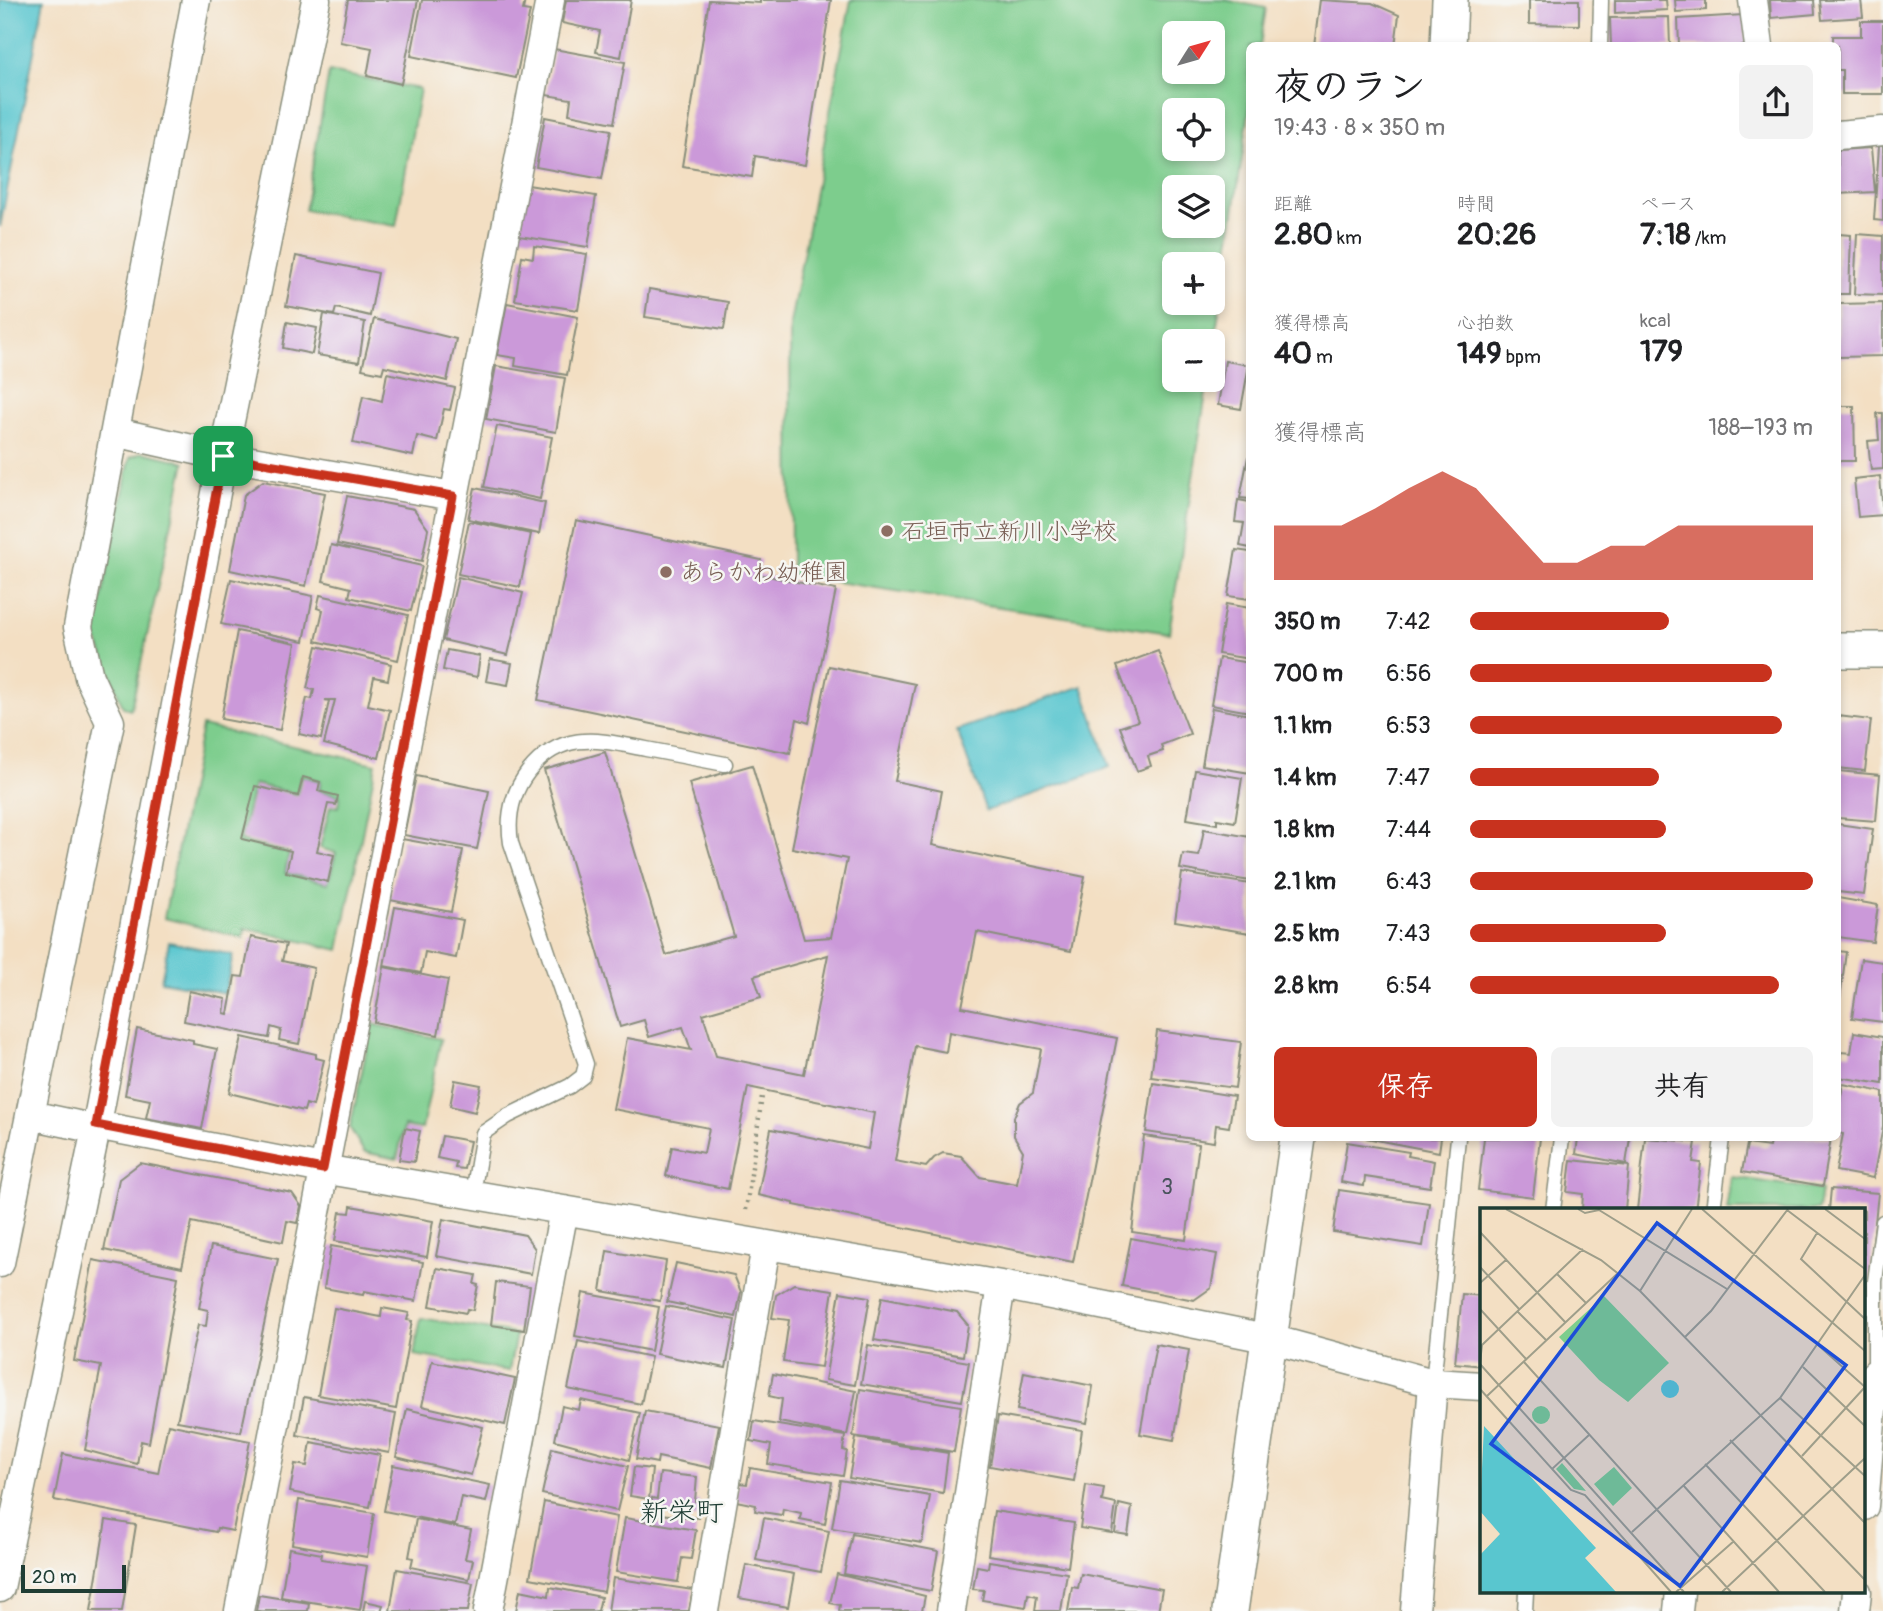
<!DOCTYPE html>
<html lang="ja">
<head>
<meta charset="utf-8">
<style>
	body { margin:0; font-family:Pangolin,"Klee One",sans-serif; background:#f2f2f2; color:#202124; height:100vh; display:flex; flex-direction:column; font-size:26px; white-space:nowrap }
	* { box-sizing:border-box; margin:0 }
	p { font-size:23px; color:#757577 }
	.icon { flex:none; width:38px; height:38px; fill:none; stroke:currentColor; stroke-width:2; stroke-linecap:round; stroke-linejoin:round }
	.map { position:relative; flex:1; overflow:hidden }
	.details { position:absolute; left:1246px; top:42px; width:595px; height:1099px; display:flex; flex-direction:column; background:#fff; border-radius:10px; box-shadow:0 4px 10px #0003 }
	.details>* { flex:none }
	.needle { width:46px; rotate:53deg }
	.controls { position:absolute; left:1162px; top:21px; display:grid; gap:14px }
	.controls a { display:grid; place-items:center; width:63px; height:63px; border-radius:10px; background:#fff; box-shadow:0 4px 10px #0003; font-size:35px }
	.scale { position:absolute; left:21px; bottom:18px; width:105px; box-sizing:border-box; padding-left:7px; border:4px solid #1f3d34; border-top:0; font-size:19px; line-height:24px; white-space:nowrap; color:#1f3d34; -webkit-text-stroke:5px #f6f6f2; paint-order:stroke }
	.pin { position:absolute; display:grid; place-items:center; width:60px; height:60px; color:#fff; margin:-30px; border-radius:14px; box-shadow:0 4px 10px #0006 }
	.round { display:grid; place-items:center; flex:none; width:74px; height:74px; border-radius:10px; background:#f2f2f2 }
	.overview { display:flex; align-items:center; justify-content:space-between; height:119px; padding:0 28px }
	h1 { font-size:38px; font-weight:800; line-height:52px }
	.stats { display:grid; grid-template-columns:repeat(3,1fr); gap:10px; height:119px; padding:7px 28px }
	.stats div { display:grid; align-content:center }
	.stats b { font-size:30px; font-weight:800 }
	.stats small { font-size:19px; font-weight:400 }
	.stats p { font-size:19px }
	.chart { height:196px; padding:14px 28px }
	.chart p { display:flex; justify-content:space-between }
	.chart svg { width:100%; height:126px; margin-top:7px; fill:#c8321e; opacity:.7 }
	.button { display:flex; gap:14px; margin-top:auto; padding:14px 28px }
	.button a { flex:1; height:80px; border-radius:10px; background:#c8321e; color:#fff; font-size:28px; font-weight:800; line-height:80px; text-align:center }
	.button a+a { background:#f2f2f2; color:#202124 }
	ul { padding:0 28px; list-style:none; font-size:23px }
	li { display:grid; grid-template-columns:112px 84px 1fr; align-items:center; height:52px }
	li i { height:18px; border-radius:9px; background:#c8321e }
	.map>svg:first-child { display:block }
	.green { fill:#7dcd8d; stroke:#4e8560; stroke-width:2; fill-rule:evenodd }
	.water { fill:#59c6cf; stroke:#3c8282; stroke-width:2 }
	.building { fill:#cb99d9; fill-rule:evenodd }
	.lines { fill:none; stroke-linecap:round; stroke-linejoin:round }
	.service-casing { stroke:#898e7c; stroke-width:17 }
	.minor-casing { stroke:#898e7c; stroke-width:31 }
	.tertiary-casing { stroke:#898e7c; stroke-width:38 }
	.path { stroke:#898e7c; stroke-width:4.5; stroke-dasharray:2 5; stroke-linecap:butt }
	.service { stroke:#fff; stroke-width:14 }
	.minor { stroke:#fff; stroke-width:28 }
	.tertiary { stroke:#fff; stroke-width:35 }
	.route-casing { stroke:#fff; stroke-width:14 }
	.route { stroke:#c8321e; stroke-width:9 }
	.education-dot { fill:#8d6e63; stroke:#f6f6f2; stroke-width:2.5 }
	.labels { text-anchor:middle; stroke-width:5; stroke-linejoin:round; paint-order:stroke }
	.number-label { font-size:21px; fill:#4a545d }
	.education-label { font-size:24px; fill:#785e54; stroke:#f6f6f2; text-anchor:start }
	.quarter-label { font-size:28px; fill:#1f3d34; stroke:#f6f6f2 }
	.inset-road { fill:none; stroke:#9e9e8a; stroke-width:2 }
	.view { fill:#1d4ed8; fill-opacity:0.15; stroke:#1d4ed8; stroke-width:3.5 }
	.inset-edge { fill:none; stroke:#1f3d34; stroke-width:3.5 }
</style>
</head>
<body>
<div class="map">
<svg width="1883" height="1611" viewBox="0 0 1883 1611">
	<rect width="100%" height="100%" fill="#f6f6f2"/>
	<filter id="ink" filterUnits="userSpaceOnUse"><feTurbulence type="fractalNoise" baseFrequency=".0143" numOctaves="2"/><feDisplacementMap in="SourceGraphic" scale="14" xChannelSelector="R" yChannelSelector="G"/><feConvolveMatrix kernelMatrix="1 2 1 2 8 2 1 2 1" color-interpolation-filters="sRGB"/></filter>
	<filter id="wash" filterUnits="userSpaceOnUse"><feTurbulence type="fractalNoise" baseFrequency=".00686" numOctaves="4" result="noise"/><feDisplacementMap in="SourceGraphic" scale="28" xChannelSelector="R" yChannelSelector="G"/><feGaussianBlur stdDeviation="1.57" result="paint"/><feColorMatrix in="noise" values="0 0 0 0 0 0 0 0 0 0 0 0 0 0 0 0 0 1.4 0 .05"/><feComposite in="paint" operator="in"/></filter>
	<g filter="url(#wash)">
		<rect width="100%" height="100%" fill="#f3dfc3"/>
		<path class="green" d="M851,0h374l41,8 -6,37 -10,1 -1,66 -36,238v-9h-39v39h34l-39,253 -378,-58 -1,-251zM1213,33v39h-39v-39zM1213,110v39h-39v-39zM1213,187v39h-39v-39zM1213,264v39h-39v-39z
			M329,72l91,17 -24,137 -91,-16z
			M142,452l43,10 -54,247 -8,-2 -28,-74 35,-175z
			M202,726l174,38 -37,186 -94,-22 -2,10 -79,-20zM301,776l20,5 -2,9 21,6 -2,11 -8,-1 -10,42 16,5 -8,30 -43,-10 4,-20 -49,-12 14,-57 43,10z
			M372,1024l69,15 -19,90 -18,-3 -7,33 -33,-7 -14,-24z
			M1732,1177l89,13 -3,20h-91z
			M421,1318l95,16 -7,37 -95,-16z"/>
		<path class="water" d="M0,0h44l-44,227z
			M1082,686l28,81 -124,44 -29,-81z
			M169,942l64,13 -8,38 -64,-12z"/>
		<g id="blocks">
			<path class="building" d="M348,0h70l-17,84 -34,-8 5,-28 -32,-6z
				M422,0h103l-2,10 7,1 -14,67 -105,-22z
				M566,0h65l-10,57 -25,-5 4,-21 -38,-8z
				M709,0l51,3v-3h71l-26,165 -50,-9 -3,21 -70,-11z
				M1320,0l52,3 27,12 -4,31h-81z
				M1529,0h50v25l-50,-1z
				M1615,0h51l1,10 -52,3z
				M1675,0h31v10l-30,2z
				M1770,0h44l1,14 -44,4z
				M1820,0h41l2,17 -41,3z
				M1743,15l3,31h-67l-1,-27z
				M1669,17l1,29h-59l-1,-28z
				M1861,21h22v73h-41v-24h-4v-24h-5v-10h28z
				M554,49l71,13 -11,61 -45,-9 2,-15 -25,-4z
				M545,117l66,13 -9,49 -66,-12z
				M1879,146h4v75l-9,-1z
				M1871,148l4,44 -37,2v-44z
				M528,185l68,11 -8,51 -69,-11z
				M1838,234l13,1 -2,59h-11z
				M1857,234l26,2v59l-29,-1z
				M534,246l53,8 -9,56 -63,-10 7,-44 11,2z
				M296,256l82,17 -8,43 -34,-8 -2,7 -48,-9z
				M649,289l79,13 -4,27 -79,-12z
				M507,303l71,14 -11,58 -52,-9 1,-8 -19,-3z
				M1883,303v53l-45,1v-53z
				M324,314l41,8 -6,40 -42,-7z
				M374,319l82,20 -9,42 -63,-15 -2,7 -20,-4z
				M287,322l30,6 -5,26 -29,-6z
				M1225,361l24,4 -8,44 -23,-4z
				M496,366l69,12 -9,54 -70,-13z
				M387,373l68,15 -5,22 -6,-1 -7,32 -20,-5 -4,20 -60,-13 10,-47 19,5z
				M1838,406h16l1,55h-17z
				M1877,413h6v56l-12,1 -3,-29 11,-1z
				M497,426l55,11 -12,62 -56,-12z
				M1248,457h2v42l-10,-1z
				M1880,476l3,39 -25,2 -4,-38z
				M263,481l62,12 -19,93 -76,-16 14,-75z
				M475,488l70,15 -6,31 -71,-15z
				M347,496l67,13 14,20 -6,32 -85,-17z
				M1238,500l12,2v46l-10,-2 4,-23 -9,-1z
				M576,520l185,40 -3,14 78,16 -27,133 -12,-4 -7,34 -252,-53z
				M469,521l62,13 -11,53 -62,-13z
				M331,545l91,21 -11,45 -62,-14 2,-9 -28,-7z
				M1236,550l14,2v47l-22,-3z
				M458,577l65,16 -15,62 -65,-15z
				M231,579l82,17 -9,45 -83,-17z
				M320,595l88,20 -10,45 -82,-19 7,-31 -6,-2z
				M1226,604l24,4v51l-32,-5z
				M237,631l59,12 -16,87 -59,-11z
				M317,646l74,18 -3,16 -14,-3 -6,28 22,5 -11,48 -55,-14 11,-44h-10l4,1 -8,38 -22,-5 8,-36 5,1 2,-9 -7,-2z
				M447,650l33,6 -3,21 -34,-7z
				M1158,651l32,83 -29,11 2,6 -15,5 3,10 -14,5 -17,-44 18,-6 -21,-55z
				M1219,658l31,5v49l-39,-7z
				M490,659l22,4 -4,22 -22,-4z
				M829,666l86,18 -20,97 47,10 -10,54 153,32 -14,74 -94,-19 -15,75 155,31 -44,224 -279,-57v-2l-36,-8 13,-66 97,20 6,-36 -126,-26 -20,102 -62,-13 6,-29 32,6 5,-25 -96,-19 14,-71 64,12 -8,-23 -34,10 -5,-17 -24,7 -76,-257 61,-18 61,203 68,-19 -45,-153 63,-18 52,174 27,-2 16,-78 -55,-11zM828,955l-24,119 -88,-18 -13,-42 58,-17 -7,-21zM949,1032l92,17 -8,44 -13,10 -6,14v19l9,15 -6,33 -37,-7 -19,-21 -18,-3 -9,5 -8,9 -31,-6 20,-115 31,6z
				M1212,708l38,7v58l-48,-8z
				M1838,716l33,4 -6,51 -27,-3z
				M1195,770l47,8 -7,44 -18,-3v5l-30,-5z
				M1838,771l42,4 -4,46 -38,-3z
				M416,776l73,15 -12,58 -73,-14z
				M303,777l17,5 -2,9 20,5 -2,9 -8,-1 -11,47 17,4 -6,27 -42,-10 5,-21 -49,-12 13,-53 43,10z
				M1838,824l35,5 -9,66 -26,-3z
				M1204,829l46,8v44l-70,-12 3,-15 16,2z
				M402,839l61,11 -12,62 -61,-12z
				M1182,873l68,11v49l-75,-12z
				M1838,898l40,7 -5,37 -35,-5z
				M395,907l68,13 -7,38 -31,-6 -4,21 -37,-7z
				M251,937l35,7 -4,17 32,7 -15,76 -20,-4 2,-10 -10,-3 -2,11 -85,-17 5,-30 37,8 -2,14 4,1 7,-38 8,1z
				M1838,951l8,1 -7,55h-1z
				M1861,959l22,3v60l-31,-4z
				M384,967l64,13 -10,55 -64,-13z
				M137,1029l56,11v4l24,5 -15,80 -56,-11 4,-18 -25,-5z
				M1157,1031l84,11 -6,46 -84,-11z
				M1854,1032l29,5v47l-45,-7 3,-25 10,1z
				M242,1037l74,17v4l8,2 -11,46 -7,-2 -2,7 -75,-18z
				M455,1080l26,5 -6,27 -25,-6z
				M1153,1083l81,13 -5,31 -13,-2 -2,17 -68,-10z
				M1843,1084l40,8v35l-10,51 -37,-7 7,-37 -5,-1v-18z
				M405,1128l15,3 -6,31 -15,-2z
				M442,1136l28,5 -6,28 -9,-1 1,-6 -19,-4z
				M1144,1136l55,8 -13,96 -54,-8z
				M1366,1138h75l-2,14z
				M1484,1138h56l-7,59 -55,-7z
				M1578,1138h52l-4,26 -50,-10z
				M1645,1138l51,4 -3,20 8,1 -6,47h-58z
				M1771,1138h60l-8,48 -81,-14 5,-28 22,3z
				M1347,1142l62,10 -1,4 26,5 -4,26 -65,-10 -1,9 -23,-4z
				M1571,1160l58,6 -4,44h-43l1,-16 -16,-2z
				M140,1163l152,30 9,13 -4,17 -10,-2 -4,21 -91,-20 -10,45 -78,-17 15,-71z
				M1831,1189l47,4 -9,88h-5v-71h-35z
				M1339,1190l90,13 -6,43 -90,-14z
				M351,1206l82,15 -6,36 -92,-16 5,-29 10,1z
				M443,1219l82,16 10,14 -4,25 -95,-18z
				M1131,1238l86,16 -6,34 -17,12 -72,-14z
				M211,1246l67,13 -37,173 -64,-11 21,-96 8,1 2,-16 -9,-2z
				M331,1246l92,16 -7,39 -52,-10 -1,4 -39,-7z
				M607,1251l59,10 -6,40 -59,-10z
				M93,1260l85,17 -29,166 -8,-2 -4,23 -52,-14 16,-84 -27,-5z
				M676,1263l58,12 7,17 -5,25 -69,-15z
				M437,1268l39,7 -2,9 4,1 -5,25 -6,-1 -1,4 -36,-7z
				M496,1282l34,4 -6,44 -33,-5z
				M794,1284l39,6 -12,77 -38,-5 6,-42 -17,-2 4,-23z
				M840,1292l30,5 -15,88 -30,-5z
				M583,1293l76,14 -8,44 -76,-15z
				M1462,1294l20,2v70l-27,-3z
				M882,1297l75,15 11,13 -5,31 -89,-16z
				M666,1306l69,14 -9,48 -70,-14z
				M334,1308l47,9 1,-9 27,5 -2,7 5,1 -16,88 -78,-14z
				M578,1341l73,16 -10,47 -73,-15z
				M1156,1344l33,6 -15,90 -34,-6z
				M868,1345l101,17 -7,39 -101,-17z
				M432,1361l83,18 -10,46 -83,-19z
				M1024,1372l69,14 -6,37 -70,-13z
				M773,1374l83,17 -9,44 -68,-13 3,-23 -13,-3z
				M860,1389l101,17 -7,46 -101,-16z
				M304,1397l92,17 -7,39 -92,-18z
				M581,1400l59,13 -11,47 -74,-20 7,-34 17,4z
				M407,1409l76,18 -12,48 -75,-18z
				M645,1411l74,14 -8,43 -53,-11 -1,6 -21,-4z
				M998,1416l84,14 -8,51 -84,-15z
				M754,1421l91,15 -2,14 4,1 -4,25 -75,-12 3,-19 -20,-4z
				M168,1424l82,17 -17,90 -16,-3 -1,4 -162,-32 9,-46 95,19z
				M856,1438l92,15 -5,40 -94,-15z
				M311,1442l69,13 -10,52 -80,-15 5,-28 12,2z
				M552,1448l76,18 -11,45 -75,-17z
				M393,1465l97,20 -4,17 -25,-5 -6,28 -71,-14z
				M634,1467l18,2 -3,30 -19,-3z
				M750,1468l82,14 -7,42 -25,-5 1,-6 -18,-4 -1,6 -27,-4 1,-6 -20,-4 3,-18 8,1z
				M660,1473l37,4 -2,24h5l-2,17 -48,-5 2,-15 5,1z
				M840,1480l90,16 -8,47 -90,-15z
				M1086,1485l18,3 -2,13 14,3 -4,29 -32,-5z
				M299,1500l75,13 -7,44 -75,-13z
				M544,1502l73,15 -13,75 -74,-14z
				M1119,1504l13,3 -4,28 -13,-2z
				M994,1511l80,12 -6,44 -80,-12z
				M625,1518l71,12 -5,29 -9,-1 -4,24 -62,-10z
				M764,1518l65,13 -8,41 -65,-12z
				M416,1519l55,11 -6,29 8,1 -4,19 -58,-12 2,-9 -4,-1z
				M106,1520l30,5 -14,86h-31z
				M852,1534l86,17 -7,40 -87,-17z
				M289,1548l33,6 -1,5 46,7 -7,44 -79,-13z
				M989,1561l78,12 -6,38h-26l2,-15 -9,-2 -2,13 -44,-7 2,-10 -11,-1 4,-23 11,2z
				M746,1565l48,9 -6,33 -49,-9z
				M397,1569l76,14 -5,28h-78z
				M837,1574l88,22 -3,15h-83l1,-6 -10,-2z
				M1081,1574l81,15 -4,22h-90l4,-24 6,1z
				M613,1578l80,12 -4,21h-81z
				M550,1587l51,10 -3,14h-82l4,-21 29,6z
				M259,1595l50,8 -1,8h-52z
				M365,1601l18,4 -2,6h-18z"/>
		</g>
	</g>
	<g filter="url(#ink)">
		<use href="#blocks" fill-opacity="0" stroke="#898e7c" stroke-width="2"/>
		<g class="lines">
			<g class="service-casing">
				<path id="service" d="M1600,46l1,-46
					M473,1194l10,-61 25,-17 62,-30 13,-10 3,-12 -75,-221c-4,-25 1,-50 17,-71 34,-43 71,-32 118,-23 26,5 53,10 79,15
					M1553,1210l9,-72
					M1713,1210l9,-72
					M1875,1374v-93l8,-59
					M1433,1383l25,-245
					M1525,1611l1,-19"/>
			</g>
			<g class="minor-casing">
				<path id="minor" d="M1753,0l6,46
					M1838,135l45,-4
					M115,432l108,24 93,-456
					M30,1115l66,14
					M96,1125l227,44 678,116 270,54 162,44 49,3
					M0,1263l110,-541 -21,-45 -11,-50 118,-627
					M1864,1506l11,-132
					M0,1588l96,-459 127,-673 230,40
					M239,1611l311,-1611
					M488,1611l76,-401
					M704,1611l62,-365
					M951,1611l50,-326
					M1415,1611l18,-228
					M1678,1611l2,-19
					M1855,1611l2,-19"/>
			</g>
			<g class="tertiary-casing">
				<path id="tertiary" d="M1448,46l2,-46
					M1838,650h45
					M1230,1611l68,-473"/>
			</g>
			<path class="path" d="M746,1210l16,-114"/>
			<use href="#service" class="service"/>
			<use href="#minor" class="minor"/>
			<use href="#tertiary" class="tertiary"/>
		</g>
	</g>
	<g class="lines" filter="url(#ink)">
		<g class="route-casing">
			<path id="route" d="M223,456l230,40 -130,673 -227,-44z"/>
		</g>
		<use href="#route" class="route"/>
	</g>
	<g class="education-dot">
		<circle cx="887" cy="531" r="7"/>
		<circle cx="666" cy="572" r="7"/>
	</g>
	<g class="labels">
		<g class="number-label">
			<text x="1167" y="1194">3</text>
		</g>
		<g class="education-label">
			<text x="901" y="539">石垣市立新川小学校</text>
			<text x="680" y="580">あらかわ幼稚園</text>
		</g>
		<g class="quarter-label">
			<text x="682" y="1521">新栄町</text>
		</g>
	</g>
	<g transform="translate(1480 1208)">
		<rect width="385" height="385" fill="#f3dfc3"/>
		<path d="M124,88l65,67 -41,39 -29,-22 -40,-43zM52 207a9 9 0 1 1 18 0a9 9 0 1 1-18 0ZM82,255l24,28 -12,-2 -18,-20zM134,259l18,21 -19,18 -19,-22z" fill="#7dcd8d"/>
		<path d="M181 181a9 9 0 1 1 18 0a9 9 0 1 1-18 0ZM4,218l112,122 -11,10 31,34h-136v-37l20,-21 -20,-23z" fill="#59c6cf"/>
		<path class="inset-road" d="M26,1l95,51 39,31 225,232M98,1l7,4 14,-3 128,79M222,1l163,142M345,1l40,30M307,2l78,59M0,24l86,91M337,25l-16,26 64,60M0,59l40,43M77,66l29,29M0,75l27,-24M160,83l52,-82M0,101l47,51M38,104l29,29M205,129l26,-26 77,-102M338,137l47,42M44,154l207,230M0,155l2,-18 101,-96M0,156l84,94 -12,11M323,159l62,59M0,181l91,101 14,5 86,97M7,188l131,-123M300,190l85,78M109,227l-25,23 120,134M250,232l135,140M322,248l63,-69M225,256l120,128M203,277l96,107M152,324l148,-134 85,-123M196,384l58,-51M242,384l143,-134"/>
		<path class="view" d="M177,15l189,142 -166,221 -189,-142z"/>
		<rect width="385" height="385" class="inset-edge"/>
	</g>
</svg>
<div class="controls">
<a><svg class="needle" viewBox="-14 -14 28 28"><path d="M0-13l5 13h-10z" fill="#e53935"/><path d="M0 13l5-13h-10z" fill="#757577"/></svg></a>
<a><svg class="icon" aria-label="locate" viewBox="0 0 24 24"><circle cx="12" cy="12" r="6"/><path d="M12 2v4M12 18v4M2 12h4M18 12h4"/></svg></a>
<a><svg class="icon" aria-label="layers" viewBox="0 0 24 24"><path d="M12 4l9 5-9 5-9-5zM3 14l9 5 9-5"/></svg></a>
<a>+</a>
<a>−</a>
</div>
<div class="scale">20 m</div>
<div class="pin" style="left:223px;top:456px;background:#1e9e55"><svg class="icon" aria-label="arrive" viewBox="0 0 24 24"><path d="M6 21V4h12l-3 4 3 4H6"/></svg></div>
<section class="details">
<div class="overview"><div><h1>夜のラン</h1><p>19:43 · 8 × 350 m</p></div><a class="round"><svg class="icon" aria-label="share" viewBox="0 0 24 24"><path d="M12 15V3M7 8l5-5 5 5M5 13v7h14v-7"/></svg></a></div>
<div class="stats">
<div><p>距離</p><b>2.80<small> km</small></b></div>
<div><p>時間</p><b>20:26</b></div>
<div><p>ペース</p><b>7:18<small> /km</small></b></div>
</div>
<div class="stats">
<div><p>獲得標高</p><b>40<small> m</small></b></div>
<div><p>心拍数</p><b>149<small> bpm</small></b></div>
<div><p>kcal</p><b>179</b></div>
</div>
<div class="chart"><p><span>獲得標高</span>188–193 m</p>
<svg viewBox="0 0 160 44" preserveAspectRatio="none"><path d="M0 44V25L10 25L20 25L30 19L40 12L50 6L60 12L70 25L80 38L90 38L100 32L110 32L120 25L130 25L140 25L150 25L160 25V44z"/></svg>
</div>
<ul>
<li><b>350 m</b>7:42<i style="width:58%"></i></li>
<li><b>700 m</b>6:56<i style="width:88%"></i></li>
<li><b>1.1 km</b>6:53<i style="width:91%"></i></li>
<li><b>1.4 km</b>7:47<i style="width:55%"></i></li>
<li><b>1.8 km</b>7:44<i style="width:57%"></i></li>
<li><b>2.1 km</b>6:43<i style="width:100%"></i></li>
<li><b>2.5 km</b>7:43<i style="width:57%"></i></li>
<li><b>2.8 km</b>6:54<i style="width:90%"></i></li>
</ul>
<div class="button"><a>保存</a><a>共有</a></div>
</section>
</div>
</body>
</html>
